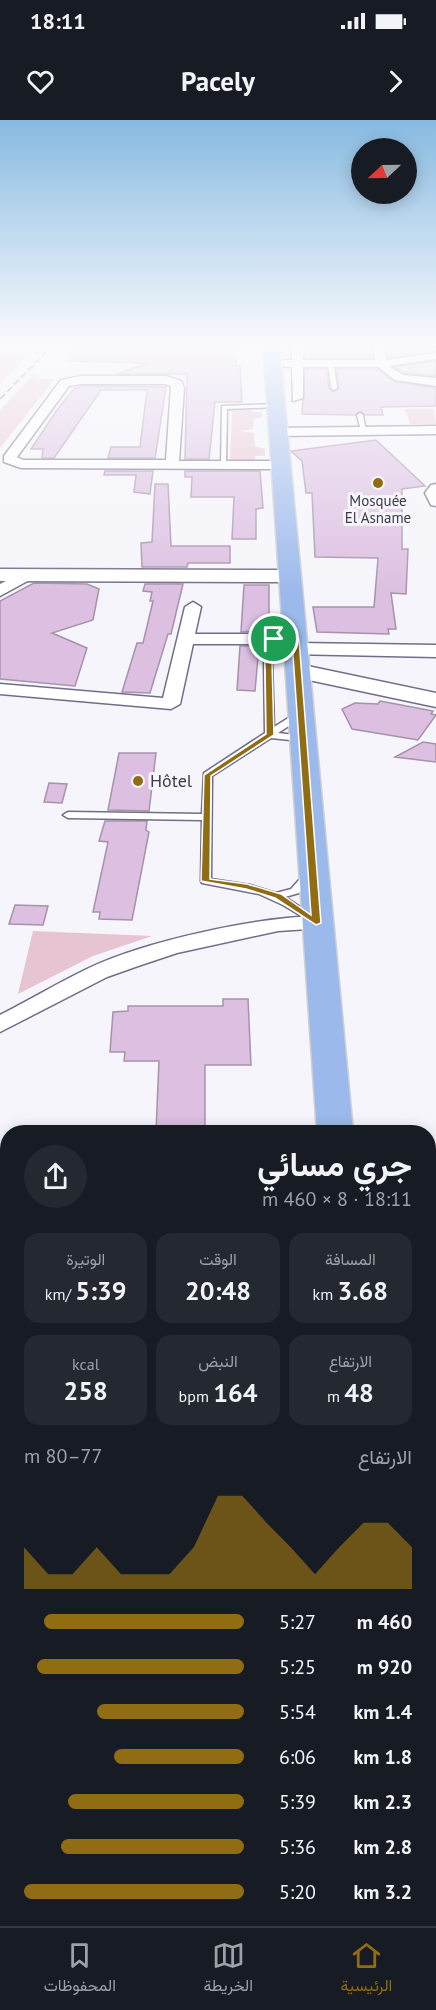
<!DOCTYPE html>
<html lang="ar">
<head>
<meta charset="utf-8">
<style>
	body { margin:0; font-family:"PT Sans",Vazirmatn,sans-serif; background:#242831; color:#f1f3f6; direction:rtl; height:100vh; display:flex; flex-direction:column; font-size:22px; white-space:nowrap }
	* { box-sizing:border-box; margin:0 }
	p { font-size:20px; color:#9ea1a6 }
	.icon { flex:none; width:33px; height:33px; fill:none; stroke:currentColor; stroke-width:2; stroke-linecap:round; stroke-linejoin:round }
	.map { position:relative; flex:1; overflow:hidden; direction:ltr }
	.panel { position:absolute; left:0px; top:1005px; width:436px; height:801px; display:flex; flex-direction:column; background:#171b24; border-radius:24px 24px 0 0; box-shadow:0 3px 15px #0003; direction:rtl }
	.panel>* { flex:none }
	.needle { width:39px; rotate:248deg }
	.tools { position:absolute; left:351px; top:18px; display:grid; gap:12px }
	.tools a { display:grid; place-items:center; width:66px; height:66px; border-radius:50%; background:#171b24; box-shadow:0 3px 15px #0003; font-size:30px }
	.pin { position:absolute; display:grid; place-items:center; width:51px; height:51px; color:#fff; margin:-26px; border:3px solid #fff; border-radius:50%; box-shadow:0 2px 6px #0007 }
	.round { display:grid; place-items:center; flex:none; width:63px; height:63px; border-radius:32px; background:#242831 }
	.headline { display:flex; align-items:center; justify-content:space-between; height:102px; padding:0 24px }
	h1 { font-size:33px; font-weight:700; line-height:45px }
	.figures { display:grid; grid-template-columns:repeat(3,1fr); gap:9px; height:102px; padding:6px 24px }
	.figures div { display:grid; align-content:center; border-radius:15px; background:#242831; text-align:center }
	.figures b { font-size:26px; font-weight:700 }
	.figures small { font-size:16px; font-weight:400 }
	.figures p { font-size:16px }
	.chart { height:168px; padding:12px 24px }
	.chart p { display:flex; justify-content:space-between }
	.chart svg { width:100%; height:108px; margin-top:6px; fill:#906d13; opacity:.7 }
	ul { padding:0 24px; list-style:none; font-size:20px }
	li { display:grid; grid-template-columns:96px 72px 1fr; align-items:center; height:45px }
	li i { height:15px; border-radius:8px; background:#906d13 }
	.status { display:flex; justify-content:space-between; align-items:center; height:42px; padding:0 30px; background:#171b24; direction:ltr }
	.status svg { height:16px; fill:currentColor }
	header { display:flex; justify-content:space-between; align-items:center; height:78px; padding:0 24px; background:#171b24; font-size:27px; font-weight:700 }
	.tab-bar { display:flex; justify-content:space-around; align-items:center; height:84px; border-top:2px solid #363941; background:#171b24; font-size:16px; color:#9ea1a6 }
	.tab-bar a { display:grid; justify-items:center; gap:3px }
	.tab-bar .on { color:#906d13 }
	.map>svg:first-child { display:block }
	.green { fill:#e7c4d2 }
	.building { fill:#dcbfe1; stroke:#a692aa; stroke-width:1.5 }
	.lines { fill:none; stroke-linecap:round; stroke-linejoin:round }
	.service-casing { stroke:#716e89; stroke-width:3 }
	.minor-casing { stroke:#716e89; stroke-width:3 }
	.tertiary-casing { stroke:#716e89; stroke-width:3 }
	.primary-casing { stroke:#d0d0d3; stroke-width:3 }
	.service { fill:#fff; fill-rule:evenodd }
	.minor { fill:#fff; fill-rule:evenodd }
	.tertiary { fill:#fff; fill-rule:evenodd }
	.primary { fill:#9bb9eb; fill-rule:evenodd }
	.rail { stroke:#7e7d87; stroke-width:2; stroke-dasharray:7 3; stroke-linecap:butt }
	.route { fill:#906d13; stroke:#fff; stroke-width:1.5; fill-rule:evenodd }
	.poi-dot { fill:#906d13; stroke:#f5f5fb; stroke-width:2 }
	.labels { text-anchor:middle; stroke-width:6; stroke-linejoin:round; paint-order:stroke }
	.far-poi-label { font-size:15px; fill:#3c3b47; stroke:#f5f5fb }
	.poi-label { font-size:18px; fill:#3c3b47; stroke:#f5f5fb; text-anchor:start }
</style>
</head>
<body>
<div class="status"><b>18:11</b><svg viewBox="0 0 49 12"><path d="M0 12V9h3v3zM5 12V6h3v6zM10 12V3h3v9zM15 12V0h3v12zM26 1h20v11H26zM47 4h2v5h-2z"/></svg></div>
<header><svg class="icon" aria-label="forward" viewBox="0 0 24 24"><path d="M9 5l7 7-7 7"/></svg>Pacely<svg class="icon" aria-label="heart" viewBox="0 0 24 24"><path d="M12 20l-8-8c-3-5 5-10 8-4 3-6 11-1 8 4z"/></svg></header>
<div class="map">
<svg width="436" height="1806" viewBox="0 0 436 1806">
	<rect width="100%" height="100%" fill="#f5f5fb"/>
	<path class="green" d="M0,222h42l-42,41z
		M34,254l8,5h13l-55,69v-38z
		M232,288h20l1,4h9v5l-8,2 -1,10 -13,2 14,2 1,13 10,3v7h-10v5h-25l2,-49 -4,-2z
		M405,289h29l2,15h-26z
		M33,811l119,5 -59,20 -75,38z"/>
	<path class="building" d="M234,222l2,24h4l2,36h-27l-6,57h-24l2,-85h-70l30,-11 -78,-2 8,-18z
		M308,222h63l1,16h-61z
		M389,222l20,1 1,8 26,-4v4l-48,6z
		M436,241v15l-32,-3 -9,-6z
		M305,249h21l3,19 4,4 6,-4 -2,-19h40l18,13 41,6v18l-55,1 2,8h-18l-4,-4 -6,4 -53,-1z
		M82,266l84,1 -11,71h-47l3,-11h29l7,-57h-46l-47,68h-12l1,-9h-12l26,-39 17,-21z
		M376,320l49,46 -23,3v60h6l-2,45 -15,-1 5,36h-8l1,5 -72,-2 -4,-25h61l4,-49 -63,-1 -3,-64h-6l-4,-32 -11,-10z
		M105,351h48l-3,23 -16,-2 2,-17h-32z
		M185,351h75l3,37 -7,1v30h-24l2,-42h-43l1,-20h-7z
		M155,364h13l3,62h59v17h-42l-1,4h-45l-1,-24 11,-1z
		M34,463l53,1 12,5 -6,31 -41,13 35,15 -12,38 -75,-7v-78z
		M145,464h38l-12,50h-3l-18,59 -28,-1 15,-49h6l10,-42h-3l2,-9 -9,-1z
		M244,465h25v45l-28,2z
		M240,526h19l-4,45 -18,-1z
		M380,581l53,10 -2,3 5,1 -18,25 -66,-11 -10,-20 13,-6 23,1z
		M423,622l13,2v18l-41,-5z
		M119,633h37l-7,58 -41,-1z
		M49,663l18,1 -5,19 -18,-1z
		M105,701h42l-1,9 3,2 -17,88 -33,-1 1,-7h-7l15,-70 -9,-1z
		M15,785l33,1 -5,19 -34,-1z
		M223,879h25l3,66h-46v67h-49l3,-71h-35l1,-9h-15l3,-40 15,-1v-5h95z"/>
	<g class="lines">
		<g class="service-casing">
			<path id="service" d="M331,242l3,2 3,24 -3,2 -3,-2 -3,-24z
				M278,284l-2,3 -49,2 -1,56 -5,1 1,-60z
				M360,293l3,2 3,17 -5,-1 -4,-16z
				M271,517l7,2 -6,23 2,65 24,-15h6v4l-26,17 17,2 13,8 -5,3 -13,-6 -19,-2 -59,38 -1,103 39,6 26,8 15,-4 15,-17h8l1,2 -1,2 -15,17 -14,4 32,21 2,2 -6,3 -30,-18 -24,-11 -57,-11 -1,-2 1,-61 -134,-2 -5,-3 5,-3 134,2 2,-41 61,-40 -1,-71z"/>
		</g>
		<g class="minor-casing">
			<path id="minor" d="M292,222h12l-1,18h72l-2,-18h12l1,18 50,-7v6l-47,7 14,9 33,3v8l-41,-6 -17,-13h-75v31l-10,3 -1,-34 -19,-1 -6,-3 6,-3h19z
				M81,256h85l15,5 3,7 -5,73h102l7,4 -7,4 -260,-1 -17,-6v-6l57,-76zM81,264h84l6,2 -5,74h-143l-6,-3 52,-71z
				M436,306v8l-158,2 -6,-4 6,-4z
				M436,364v22l-5,-1 -6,-12 6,-8z
				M27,450l6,2 2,3 -2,3 -33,18v-12z
				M193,482l8,5 -6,27h101l8,5 -8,5h-103l-13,60 -9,5 -171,-15v-10l163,14 22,-91z
				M316,796l8,2 3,5 -3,5 -46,3 -101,22 -36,12 -34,12 -107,55v-17c30,-15 59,-33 89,-47 57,-27 164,-50 227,-52z"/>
		</g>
		<g class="tertiary-casing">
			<path id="tertiary" d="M0,449l290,1 10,6 -10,6 -290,-1z
				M297,523l139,2v12l-147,-3 -3,-5 3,-5z
				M298,544l138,29v14l-146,-31 -3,-5 3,-5z"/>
		</g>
		<g class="primary-casing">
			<path id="primary" d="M263,222h16l74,790h-36z
				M429,1777l7,9v20h-50l-1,-8h44z"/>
		</g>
		<use href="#service" class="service"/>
		<use href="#minor" class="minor"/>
		<use href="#tertiary" class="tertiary"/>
		<use href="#primary" class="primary"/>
		<path class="rail" d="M0,279l56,-57"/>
	</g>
	<linearGradient id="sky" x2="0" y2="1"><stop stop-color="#87bae1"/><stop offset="0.47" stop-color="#fafafd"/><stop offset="1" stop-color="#fafafd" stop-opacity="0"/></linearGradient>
	<rect width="436" height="475" fill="url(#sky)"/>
	<path class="route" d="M274,517l25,2 22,284 -5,2 -41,-27 -29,-9 -45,-8 3,-106 62,-41 -1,-72 6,-23zM277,521h15l19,274 -30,-21 -34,-10 -37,-5 1,-103 63,-41 -2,-73z"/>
	<g class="poi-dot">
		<circle cx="378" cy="363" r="6"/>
		<circle cx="138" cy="661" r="6"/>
	</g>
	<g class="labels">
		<g class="far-poi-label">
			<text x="378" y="386">Mosquée<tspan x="378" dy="17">El Asname</tspan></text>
		</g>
		<g class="poi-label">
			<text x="150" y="667">Hôtel</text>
		</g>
	</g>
</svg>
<div class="tools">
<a><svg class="needle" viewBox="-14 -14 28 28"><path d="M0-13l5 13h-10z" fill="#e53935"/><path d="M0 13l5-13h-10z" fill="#9ea1a6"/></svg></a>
</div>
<div class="pin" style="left:274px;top:519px;background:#1e9e55"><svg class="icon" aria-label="arrive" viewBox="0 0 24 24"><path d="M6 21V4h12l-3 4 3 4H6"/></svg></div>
<section class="panel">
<div class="headline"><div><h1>جري مسائي</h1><p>18:11 · 8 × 460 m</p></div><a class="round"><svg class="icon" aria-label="share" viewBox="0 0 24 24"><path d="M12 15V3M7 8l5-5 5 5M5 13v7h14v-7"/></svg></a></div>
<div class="figures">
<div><p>المسافة</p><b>3.68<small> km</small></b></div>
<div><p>الوقت</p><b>20:48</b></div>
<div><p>الوتيرة</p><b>5:39<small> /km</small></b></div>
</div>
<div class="figures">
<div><p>الارتفاع</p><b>48<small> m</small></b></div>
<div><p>النبض</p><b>164<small> bpm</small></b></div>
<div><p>kcal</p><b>258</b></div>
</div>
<div class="chart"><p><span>الارتفاع</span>77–80 m</p>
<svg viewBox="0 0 160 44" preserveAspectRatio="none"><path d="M0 44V27L10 38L20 38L30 27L40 38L50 38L60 38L70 27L80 6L90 6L100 17L110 27L120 38L130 27L140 17L150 17L160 27V44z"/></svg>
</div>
<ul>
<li><b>460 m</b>5:27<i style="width:91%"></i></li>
<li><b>920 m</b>5:25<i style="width:94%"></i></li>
<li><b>1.4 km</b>5:54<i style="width:67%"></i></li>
<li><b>1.8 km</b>6:06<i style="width:59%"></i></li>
<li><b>2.3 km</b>5:39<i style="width:80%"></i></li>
<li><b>2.8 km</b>5:36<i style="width:83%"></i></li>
<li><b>3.2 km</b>5:20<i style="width:100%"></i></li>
</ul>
</section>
</div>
<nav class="tab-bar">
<a class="on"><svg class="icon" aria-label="home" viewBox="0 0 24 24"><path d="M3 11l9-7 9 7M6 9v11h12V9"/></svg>الرئيسية</a>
<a><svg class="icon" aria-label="map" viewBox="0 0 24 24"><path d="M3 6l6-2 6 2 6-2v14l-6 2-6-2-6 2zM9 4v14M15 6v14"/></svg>الخريطة</a>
<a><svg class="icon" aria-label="saved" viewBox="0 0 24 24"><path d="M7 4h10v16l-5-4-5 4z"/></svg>المحفوظات</a>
</nav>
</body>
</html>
